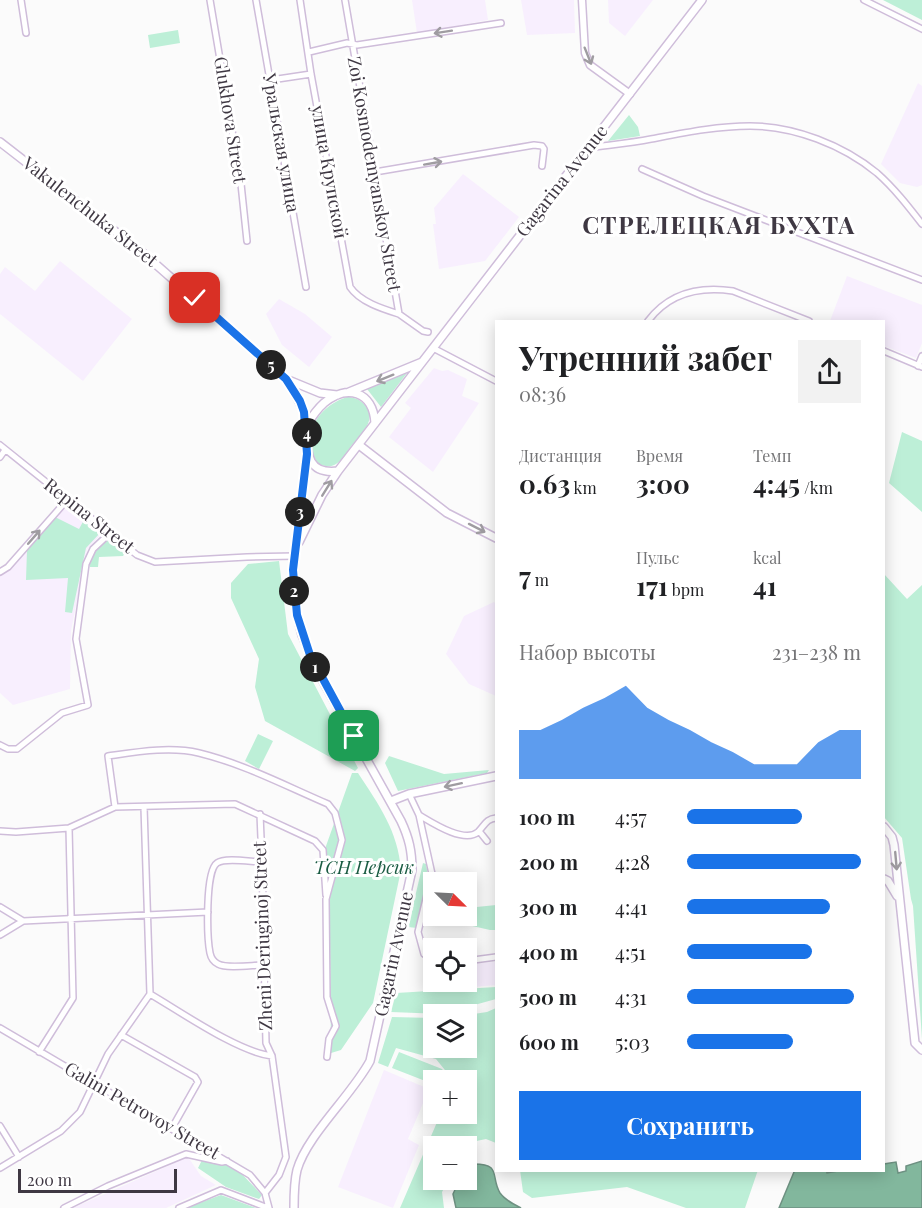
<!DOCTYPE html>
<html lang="ru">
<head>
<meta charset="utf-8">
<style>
	body { margin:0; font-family:"Playfair Display",serif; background:#f2f2f2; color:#202124; height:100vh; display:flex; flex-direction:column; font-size:22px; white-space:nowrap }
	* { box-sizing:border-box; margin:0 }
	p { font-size:20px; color:#757577 }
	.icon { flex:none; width:33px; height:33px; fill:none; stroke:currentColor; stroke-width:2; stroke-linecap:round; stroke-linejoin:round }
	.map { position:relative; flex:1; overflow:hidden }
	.details { position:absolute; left:495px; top:320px; width:390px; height:852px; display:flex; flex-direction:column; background:#fff; border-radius:0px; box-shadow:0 3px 15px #0003 }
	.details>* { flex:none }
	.needle { width:39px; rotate:114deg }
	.buttons { position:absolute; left:423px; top:872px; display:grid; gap:12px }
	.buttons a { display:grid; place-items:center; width:54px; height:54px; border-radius:0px; background:#fff; box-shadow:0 3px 15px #0003; font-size:30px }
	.scale { position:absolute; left:18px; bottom:15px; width:159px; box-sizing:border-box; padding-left:6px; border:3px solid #3f3843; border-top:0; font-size:16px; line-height:21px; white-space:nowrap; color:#3f3843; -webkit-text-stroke:4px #fff; paint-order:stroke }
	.pin { position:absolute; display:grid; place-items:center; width:51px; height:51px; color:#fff; margin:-26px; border-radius:12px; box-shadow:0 3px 9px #0006 }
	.km { position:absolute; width:30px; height:30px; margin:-15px; border-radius:50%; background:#222; color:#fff; font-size:16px; line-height:30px; text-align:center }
	.round { display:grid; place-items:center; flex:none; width:63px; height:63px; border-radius:0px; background:#f2f2f2 }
	.headline { display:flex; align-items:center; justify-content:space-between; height:102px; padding:0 24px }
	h1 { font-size:33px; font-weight:700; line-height:45px }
	.metrics { display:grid; grid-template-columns:repeat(3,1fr); gap:9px; height:102px; padding:6px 24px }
	.metrics div { display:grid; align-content:center }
	.metrics b { font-size:26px; font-weight:700 }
	.metrics small { font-size:16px; font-weight:400 }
	.metrics p { font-size:16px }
	.chart { height:168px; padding:12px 24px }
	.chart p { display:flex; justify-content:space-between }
	.chart svg { width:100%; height:108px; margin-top:6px; fill:#1a73e8; opacity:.7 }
	.cta { display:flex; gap:12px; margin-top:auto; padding:12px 24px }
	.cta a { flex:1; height:69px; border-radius:0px; background:#1a73e8; color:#fff; font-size:24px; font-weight:700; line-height:69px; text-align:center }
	ul { padding:0 24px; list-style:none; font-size:20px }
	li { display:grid; grid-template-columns:96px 72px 1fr; align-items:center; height:45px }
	li i { height:15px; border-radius:8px; background:#1a73e8 }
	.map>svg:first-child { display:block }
	.built { fill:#f8effe }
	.green { fill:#bdefd7 }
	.water { fill:#82b79d; stroke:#6e9182; stroke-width:1.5 }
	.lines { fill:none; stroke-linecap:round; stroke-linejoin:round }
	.minor-casing { stroke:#cfbdda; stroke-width:8 }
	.tertiary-casing { stroke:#cfbdda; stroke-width:9 }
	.secondary-casing { stroke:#cfbdda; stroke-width:10 }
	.minor { stroke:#fff; stroke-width:5 }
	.tertiary { stroke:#fff; stroke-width:6 }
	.secondary { stroke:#fff; stroke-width:7 }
	.oneway { stroke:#9f9ca1 }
	.route-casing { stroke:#fff; stroke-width:12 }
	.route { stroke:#1a73e8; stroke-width:8 }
	.labels { text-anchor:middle; stroke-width:6; stroke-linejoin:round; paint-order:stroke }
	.street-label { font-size:18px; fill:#3f3843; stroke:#fff }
	.park-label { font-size:18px; font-style:italic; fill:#1b5c43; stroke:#fff }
	.district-label { font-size:24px; font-weight:bold; letter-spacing:1.5px; fill:#3f3843; stroke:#fff }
</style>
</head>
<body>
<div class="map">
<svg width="922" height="1208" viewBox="0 0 922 1208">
	<rect width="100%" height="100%" fill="#fbfbfb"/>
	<path class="built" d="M412,0h73l3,20 -71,13z
		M521,0h53l1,33 -48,2z
		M608,0h45l-28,36 -16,-13z
		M918,83l4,3v99l-5,2 -17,-4 -19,-19z
		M463,174l56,43 -34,44 -46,8 -6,-45h3l-2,-16z
		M60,261l72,58 -49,62 -83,-67v-40l5,-7 30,24z
		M847,276l75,29v38l-6,15 -32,-12v-25h-54z
		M279,299l26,15 27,23 -23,30 -27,-22 -16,-31z
		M434,368l8,3 6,-1 19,9 -5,17 17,7 -46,69 -44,-35 22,-29 -6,-5z
		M67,502l36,30 -16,18 -16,81 -1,58 -57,16 -13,-12v-118l27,-27z
		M494,602l2,2v92l-27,-12 -23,-30 18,-38z
		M496,962v23l-71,6 -2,-26h10l1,16h32l1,-18z
		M384,1070l45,19 -21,50 11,6 -26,63 -55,-21z
		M188,1157l13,19 15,9 -50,23h-93z"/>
	<path class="green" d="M883,0h39v20z
		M178,30l2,13 -30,5 -2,-13z
		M629,115l9,12 2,9 -32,5z
		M407,373l-26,34 -14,-18z
		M347,397c15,0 28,14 20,29 -4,7 -10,13 -15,19 -5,6 -9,15 -16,19 -6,4 -12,2 -18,0 -18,-29 -1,-57 29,-67z
		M902,432l20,9v71l-33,-29z
		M55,517l24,12 6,-11 16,14 -15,16 -14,65 -7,-1 3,-34 -42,2 1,-30z
		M108,539l17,14 -2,3 -24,1 -1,10h-8l-1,-4 7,-13z
		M279,561l9,73 70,134 -3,3 -90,-50 -10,-34 4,-28 -28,-61v-15l17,-19z
		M884,574l23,25 15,-14v454l-9,-133 -2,-7 -9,-61 -18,-21z
		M258,734l15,7 -14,28 -14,-8z
		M389,756l55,18 45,-4 -2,3 -89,18 -13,-28z
		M352,773h6c21,32 40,58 43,97l-28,133 -32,47 -10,3 -1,-115 -4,-92z
		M423,863l3,1 2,12 -11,52 -9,-1z
		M496,905v25h-6l-40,-9 1,-6h15l1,-7z
		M496,987v12l-54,15 -51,-2 5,-19z
		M496,1008v135l-10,-4 -19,4 -2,3h-31v33h15l-7,13 2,16h-44l41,-95h25v-33h-13l-17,-21 -40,-11 -8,19 -10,-4 14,-46 41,1 1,29h32l1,-32 20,-3z
		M399,1052l43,17 3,4 1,7h-12l-1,4 -41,-16z
		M203,1158l19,7 6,-1 8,4 26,27 -3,4 -33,-12 -28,-19z
		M520,1170h238l-13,38h-59l-59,-21 -95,11 -9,-6z
		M221,1195l35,13h-70z"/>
	<path class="water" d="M922,1161v47h-143l15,-36 3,-2h29l1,3 17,-3h40v-6l12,-2 2,11 8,-2v-5z
		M474,1164c28,0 16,12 26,29 5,7 13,11 21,15h-65l-3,-14 7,-15h6l1,-10z"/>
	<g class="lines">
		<g class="minor-casing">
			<path id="minor" d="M21,0l5,33
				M210,0l31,184 6,57
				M256,0l50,287
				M300,0l11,74 39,213c10,15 33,22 49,27
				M345,0l54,314 24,17 5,1
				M864,0l58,29
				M309,52l38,-9 10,2 144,-22
				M271,80l40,-6
				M588,148c21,-3 42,-5 63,-9 32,-6 66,-13 99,-13 44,0 93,19 127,47 17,15 31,33 45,51
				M642,169l61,27 219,84
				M375,172l159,-27 8,1 2,3 -2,17
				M648,321c21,-28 51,-35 85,-30l76,30
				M433,348l63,33
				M884,351l38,16
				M918,366l4,-10
				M0,445l137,110 18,7 92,-5 48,-1
				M0,457l5,-7
				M0,572l8,-5 59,-67
				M0,745l8,4h9l45,-36 26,-8 -12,-66 10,-75 7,-15 16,-15
				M409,794l10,21 13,59 -14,58 6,22 10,7
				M115,807l-7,-51c28,-4 62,-10 91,-3 45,11 87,33 129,51l7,9 7,27 -16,59 1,98 9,29 -7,13 -2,18
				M260,814l2,48 4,181 6,13 14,101 -7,18 -14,18
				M419,815c12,7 45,29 59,17 7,-7 8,-13 18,-14
				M0,831l16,1 53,-4 46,-21 120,-3 80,37 8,9 3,45
				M479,831l8,10
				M262,862c-10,0 -37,-5 -45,1 -12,8 -10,75 -7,90 1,5 4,9 8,11 9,5 35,1 46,1
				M0,907l23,14 185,-9
				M0,935l23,-14
				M466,961l30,-4
				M150,994c31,18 88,58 122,62
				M0,1028l250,147 15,18 4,15
				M121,1035l74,42 3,5 -26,46
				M39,1052l34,-54 -4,-170
				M0,1126l19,31
				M0,1168l61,-37 19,-19 28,-58 42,-60 -6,-187
				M64,1208l44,-22 78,-32 36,8 5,-1
				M179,1208l42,-18 47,18"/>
		</g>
		<g class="tertiary-casing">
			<path id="tertiary" d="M582,0l3,53 5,12 40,29"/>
		</g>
		<g class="secondary-casing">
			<path id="secondary" d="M0,142l143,111 143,126 34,14 17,2
				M286,379c6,11 14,21 18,34 6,25 -6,63 34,58
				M349,392l73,-30
				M306,426c5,-8 10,-16 18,-23 23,-19 49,-12 51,20
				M359,445l88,68 49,25
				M299,542l23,-47 16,-24 364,-471
				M391,801l18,-7 87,-18
				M884,827l8,10 2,8 21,198 7,7
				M884,879l4,2 9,15
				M294,1208c0,-12 0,-26 3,-38 10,-35 55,-75 73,-109l42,-191c0,-19 -3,-32 -11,-49l-82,-147 -17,-39 -5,-20 -4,-45 14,-116"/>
		</g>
		<use href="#minor" class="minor"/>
		<use href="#tertiary" class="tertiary"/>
		<use href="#secondary" class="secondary"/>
	</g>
	<defs><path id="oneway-shaft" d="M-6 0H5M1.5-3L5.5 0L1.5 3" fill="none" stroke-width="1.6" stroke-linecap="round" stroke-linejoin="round" transform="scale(1.5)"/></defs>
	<g class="oneway">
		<use href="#oneway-shaft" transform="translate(443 32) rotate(171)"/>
		<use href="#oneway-shaft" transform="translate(588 56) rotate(68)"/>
		<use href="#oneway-shaft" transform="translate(433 163) rotate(-10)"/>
		<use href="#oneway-shaft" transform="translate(385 378) rotate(158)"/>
		<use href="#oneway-shaft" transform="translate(327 488) rotate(-58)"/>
		<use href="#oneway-shaft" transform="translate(477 528) rotate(27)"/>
		<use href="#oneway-shaft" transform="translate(34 537) rotate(-49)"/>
		<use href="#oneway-shaft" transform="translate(453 785) rotate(168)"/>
		<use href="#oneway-shaft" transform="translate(896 861) rotate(85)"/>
	</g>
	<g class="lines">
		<g class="route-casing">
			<path id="route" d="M195,298l91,81 14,22 4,11 3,42 -14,116 4,45 13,40 44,81"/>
		</g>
		<use href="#route" class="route"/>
	</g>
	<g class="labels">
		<g class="street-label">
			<text transform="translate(230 120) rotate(81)" y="6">Glukhova Street</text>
			<text transform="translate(281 143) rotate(80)" y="6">Уральская улица</text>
			<text transform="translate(329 172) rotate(80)" y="6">улица Крупской</text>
			<text transform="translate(374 174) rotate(80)" y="6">Zoi Kosmodemyanskoy Street</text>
			<text transform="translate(562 181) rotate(-52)" y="6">Gagarina Avenue</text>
			<text transform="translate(90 212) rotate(38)" y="6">Vakulenchuka Street</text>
			<text transform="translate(89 516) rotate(38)" y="6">Repina Street</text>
			<text transform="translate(263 936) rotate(-92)" y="6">Zheni Deriuginoj Street</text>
			<text transform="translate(394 954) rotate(-78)" y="6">Gagarin Avenue</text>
			<text transform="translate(142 1111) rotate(30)" y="6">Galini Petrovoy Street</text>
		</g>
		<g class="park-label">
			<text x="364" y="874">ТСН Персик</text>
		</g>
		<g class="district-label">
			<text x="719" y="234">СТРЕЛЕЦКАЯ БУХТА</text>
		</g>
	</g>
</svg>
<div class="buttons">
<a><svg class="needle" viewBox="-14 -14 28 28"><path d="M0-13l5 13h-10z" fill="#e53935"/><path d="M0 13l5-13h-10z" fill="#757577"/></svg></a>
<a><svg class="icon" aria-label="locate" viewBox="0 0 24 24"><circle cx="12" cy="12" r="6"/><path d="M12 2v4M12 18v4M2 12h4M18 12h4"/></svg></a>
<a><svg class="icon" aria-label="layers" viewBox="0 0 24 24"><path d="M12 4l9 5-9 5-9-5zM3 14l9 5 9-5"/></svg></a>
<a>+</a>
<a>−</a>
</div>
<div class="scale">200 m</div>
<div class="pin" style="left:354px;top:736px;background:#1e9e55"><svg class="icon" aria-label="arrive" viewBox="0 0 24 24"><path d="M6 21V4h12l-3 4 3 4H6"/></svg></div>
<div class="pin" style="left:195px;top:298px;background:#d93025"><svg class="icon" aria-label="check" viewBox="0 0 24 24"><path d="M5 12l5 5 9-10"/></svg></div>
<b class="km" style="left:315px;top:667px">1</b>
<b class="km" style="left:294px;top:591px">2</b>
<b class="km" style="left:300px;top:512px">3</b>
<b class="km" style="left:307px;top:433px">4</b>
<b class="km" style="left:271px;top:365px">5</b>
<section class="details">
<div class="headline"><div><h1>Утренний забег</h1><p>08:36</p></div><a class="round"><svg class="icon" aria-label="share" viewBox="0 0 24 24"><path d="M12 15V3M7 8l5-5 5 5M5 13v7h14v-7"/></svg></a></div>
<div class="metrics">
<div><p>Дистанция</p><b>0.63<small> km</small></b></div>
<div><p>Время</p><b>3:00</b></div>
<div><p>Темп</p><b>4:45<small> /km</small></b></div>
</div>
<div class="metrics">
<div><b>7<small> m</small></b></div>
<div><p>Пульс</p><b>171<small> bpm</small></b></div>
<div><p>kcal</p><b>41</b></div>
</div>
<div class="chart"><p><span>Набор высоты</span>231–238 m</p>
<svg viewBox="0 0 160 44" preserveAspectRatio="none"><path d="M0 44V24L10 24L20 20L30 15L40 11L50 6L60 15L70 20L80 24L90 29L100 33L110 38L120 38L130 38L140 29L150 24L160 24V44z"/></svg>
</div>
<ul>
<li><b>100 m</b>4:57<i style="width:66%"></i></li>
<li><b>200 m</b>4:28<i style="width:100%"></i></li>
<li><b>300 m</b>4:41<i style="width:82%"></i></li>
<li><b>400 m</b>4:51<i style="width:72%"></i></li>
<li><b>500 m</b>4:31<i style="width:96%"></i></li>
<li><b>600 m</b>5:03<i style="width:61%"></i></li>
</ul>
<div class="cta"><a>Сохранить</a></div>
</section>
</div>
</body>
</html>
